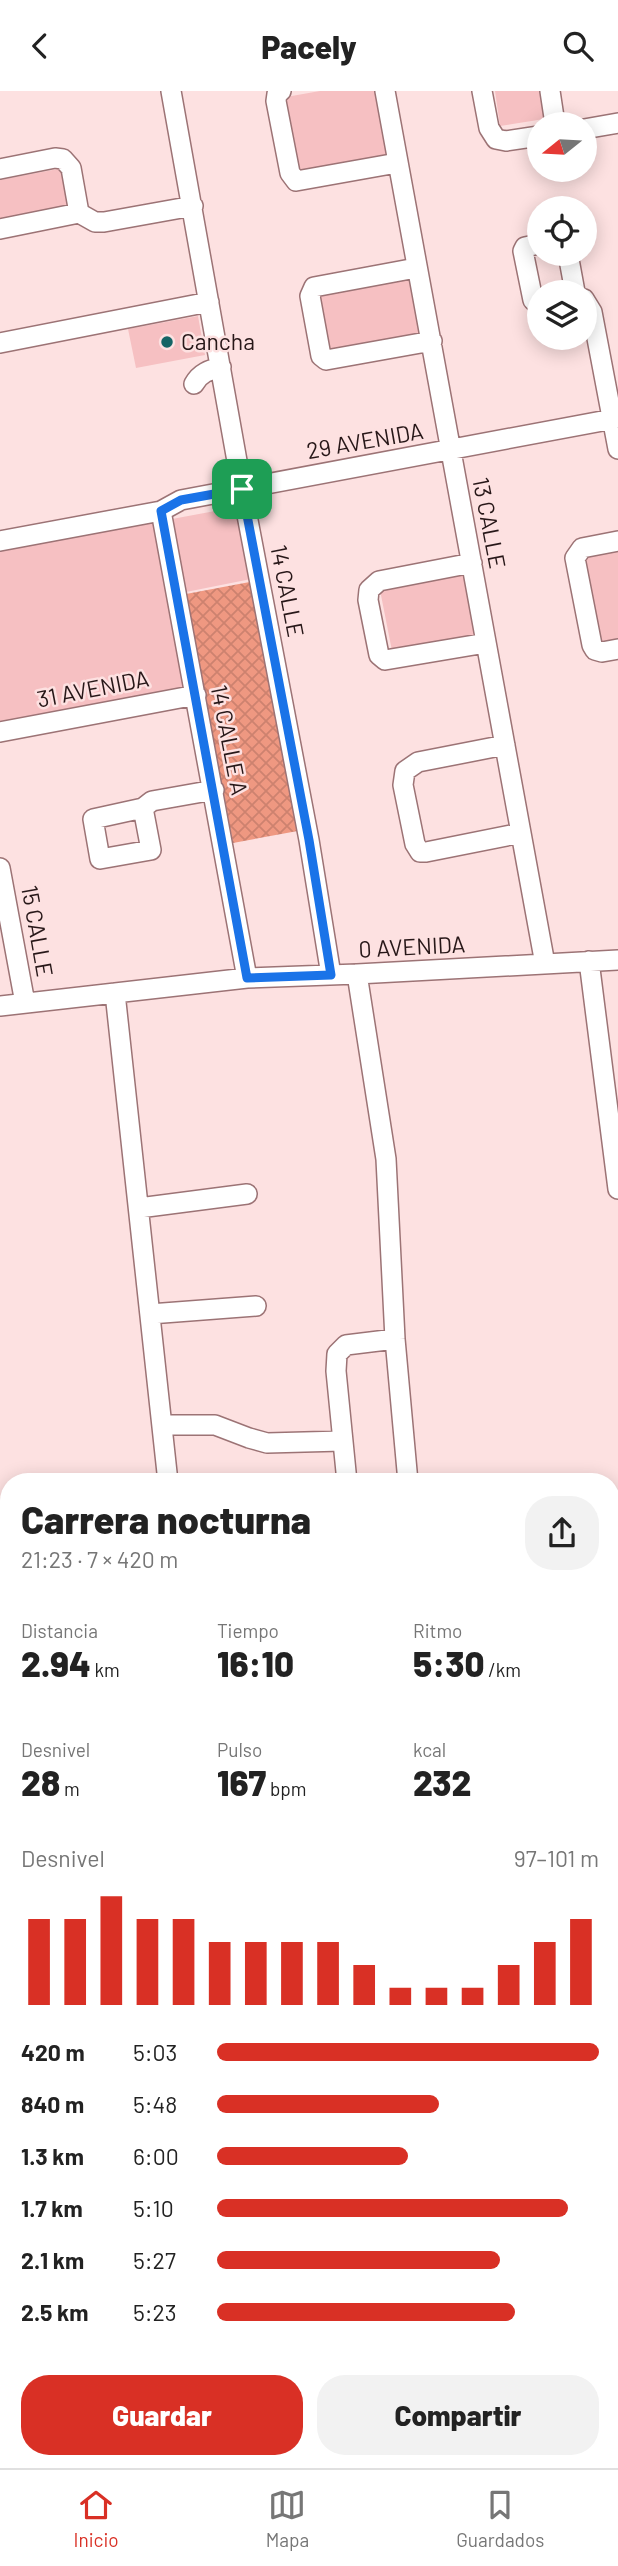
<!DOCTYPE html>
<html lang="es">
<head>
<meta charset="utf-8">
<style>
	body { margin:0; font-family:Barlow,sans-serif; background:#f2f2f2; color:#222; height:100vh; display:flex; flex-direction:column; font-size:26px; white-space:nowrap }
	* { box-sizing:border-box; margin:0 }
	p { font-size:23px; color:#767676 }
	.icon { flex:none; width:38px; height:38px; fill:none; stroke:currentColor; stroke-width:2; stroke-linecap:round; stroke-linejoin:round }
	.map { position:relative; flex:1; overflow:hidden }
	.panel { position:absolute; left:0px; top:1382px; width:620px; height:996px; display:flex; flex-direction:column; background:#fff; border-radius:28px 28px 0 0; box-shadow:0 4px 18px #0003 }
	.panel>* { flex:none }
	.needle { width:46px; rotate:252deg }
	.controls { position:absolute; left:527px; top:21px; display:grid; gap:14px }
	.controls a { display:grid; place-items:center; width:70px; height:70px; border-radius:50%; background:#fff; box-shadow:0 4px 18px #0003; font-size:35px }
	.pin { position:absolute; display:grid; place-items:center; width:60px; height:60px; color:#fff; margin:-30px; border-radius:14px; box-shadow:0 4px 10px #0006 }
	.round { display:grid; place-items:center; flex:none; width:74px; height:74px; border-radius:28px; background:#f2f2f2 }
	.overview { display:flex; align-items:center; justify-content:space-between; height:119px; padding:0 21px }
	h1 { font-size:38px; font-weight:800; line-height:52px }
	.figures { display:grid; grid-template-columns:repeat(3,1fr); gap:10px; height:119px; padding:7px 21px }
	.figures div { display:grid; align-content:center }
	.figures b { font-size:35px; font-weight:800 }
	.figures small { font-size:19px; font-weight:400 }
	.figures p { font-size:19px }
	.chart { height:196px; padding:14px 21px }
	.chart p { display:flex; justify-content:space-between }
	.chart svg { width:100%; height:126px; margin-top:7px; stroke:#d93025; stroke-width:6 }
	.primary-button { display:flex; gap:14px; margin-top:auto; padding:14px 21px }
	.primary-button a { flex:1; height:80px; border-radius:28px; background:#d93025; color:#fff; font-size:28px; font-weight:800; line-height:80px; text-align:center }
	.primary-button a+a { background:#f2f2f2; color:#222 }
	ul { padding:0 21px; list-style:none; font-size:23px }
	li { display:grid; grid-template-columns:112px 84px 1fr; align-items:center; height:52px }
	li i { height:18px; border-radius:9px; background:#d93025 }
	header { display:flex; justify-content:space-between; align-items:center; height:91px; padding:0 21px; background:#fff; font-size:32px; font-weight:800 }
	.dock { display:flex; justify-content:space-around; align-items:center; height:98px; border-top:2px solid #e0e0e0; background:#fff; font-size:19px; color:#767676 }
	.dock a { display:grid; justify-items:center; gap:4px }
	.dock .on { color:#d93025 }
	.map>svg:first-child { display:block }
	.park { fill:#f6c0c2 }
	.building { fill:url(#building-cross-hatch) }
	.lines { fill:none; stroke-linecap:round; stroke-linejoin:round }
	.minor-casing { stroke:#9c7375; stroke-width:22 }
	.minor { stroke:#fff; stroke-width:19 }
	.route-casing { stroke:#fff; stroke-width:14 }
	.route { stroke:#1a73e8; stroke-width:9 }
	.poi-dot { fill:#146465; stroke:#fde1e1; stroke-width:2.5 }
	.labels { text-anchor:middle; stroke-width:5; stroke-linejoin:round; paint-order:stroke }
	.poi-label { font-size:23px; fill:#271718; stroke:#fde1e1; text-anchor:start }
	.street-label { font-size:23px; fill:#271718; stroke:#fde1e1 }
</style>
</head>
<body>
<header><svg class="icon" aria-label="back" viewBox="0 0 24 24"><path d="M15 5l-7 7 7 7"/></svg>Pacely<svg class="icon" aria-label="search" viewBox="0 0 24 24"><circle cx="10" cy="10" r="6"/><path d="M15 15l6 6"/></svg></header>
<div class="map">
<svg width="618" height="2377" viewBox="0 0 618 2377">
	<defs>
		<pattern id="building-cross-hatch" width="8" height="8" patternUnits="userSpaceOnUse" patternTransform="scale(1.75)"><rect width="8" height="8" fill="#ef9881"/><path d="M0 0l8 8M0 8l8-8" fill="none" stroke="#cd826f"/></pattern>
	</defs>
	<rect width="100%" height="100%" fill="#fde1e1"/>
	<path class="park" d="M320,0h57l13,68 -89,17 -15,-79z
		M495,0h45l4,28 -44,7z
		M63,77l8,38 -71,13v-39z
		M409,185l12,63 -96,17 -12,-62z
		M198,225l7,39 -69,13 -8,-39z
		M242,415l14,72 -70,14 -14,-73z
		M155,429l30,173 -185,32v-178z
		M618,456v92l-21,4 -17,-89z
		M463,479l14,70 -84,16 -14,-71z"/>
	<path class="building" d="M255,490l48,249 -70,13 -47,-249z"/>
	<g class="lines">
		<g class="minor-casing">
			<path id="minor" d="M171,0l71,398 67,351 22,135
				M281,0l-4,3 -1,7 14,72 6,8 101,-18
				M385,0l160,873
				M482,0l7,37 7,11 10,2 33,-5
				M550,0l5,33
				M584,38l34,-6
				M0,78l55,-11 8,1 8,9 8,45
				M0,138l79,-16 16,9h9l89,-16
				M539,153l-14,3 -2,4 10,49 6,6
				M568,163l7,38
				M416,177l-102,19 -4,9 11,60 5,4 106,-19
				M584,208l8,13 26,137
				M0,252l209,-41
				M194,293c6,-11 15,-14 27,-17
				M161,420l86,467
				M0,450l161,-30 20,-11 437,-82
				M618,450l-36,7 -7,10 17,87 3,5 7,2 16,-3
				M472,472l-93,18 -10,9 -1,10 11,55 6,5 101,-17
				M0,641l196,-37
				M505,654l-87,17 -13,9 -2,14 12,59 5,8h6l95,-19
				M143,717l8,42 -51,9 -7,-40 50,-11 9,-7 62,-11
				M0,777l25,135
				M589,870l29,228
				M357,883l29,185 9,180 13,143
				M115,902l53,489
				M0,915l247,-28 110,-4 261,-14
				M139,1117l108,-14
				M150,1223l106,-8
				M162,1334h53l34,13 18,5 75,-2
				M347,1391l-11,-111 1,-17 9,-9 49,-6
				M611,2211l7,-1
				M0,2284l9,-2"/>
		</g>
		<use href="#minor" class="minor"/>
	</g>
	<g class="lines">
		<g class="route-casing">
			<path id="route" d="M242,398l67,351 22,135 -84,3 -86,-467 20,-11z"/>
		</g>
		<use href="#route" class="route"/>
	</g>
	<circle class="poi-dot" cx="167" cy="251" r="7"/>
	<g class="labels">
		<g class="poi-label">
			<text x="181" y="259">Cancha</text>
		</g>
		<g class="street-label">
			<text transform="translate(365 350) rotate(-10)" y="8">29 AVENIDA</text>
			<text transform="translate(489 432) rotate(79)" y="8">13 CALLE</text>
			<text transform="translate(287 500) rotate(79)" y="8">14 CALLE</text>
			<text transform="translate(93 598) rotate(-11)" y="8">31 AVENIDA</text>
			<text transform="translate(229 649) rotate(79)" y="8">14 CALLE A</text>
			<text transform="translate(37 840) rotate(80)" y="8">15 CALLE</text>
			<text transform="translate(412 856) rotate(-3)" y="8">0 AVENIDA</text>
		</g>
	</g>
</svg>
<div class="controls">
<a><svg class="needle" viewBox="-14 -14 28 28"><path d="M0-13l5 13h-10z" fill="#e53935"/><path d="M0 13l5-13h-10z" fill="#767676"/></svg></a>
<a><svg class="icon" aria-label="locate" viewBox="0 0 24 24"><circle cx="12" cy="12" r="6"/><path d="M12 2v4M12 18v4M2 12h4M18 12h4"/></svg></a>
<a><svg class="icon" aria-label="layers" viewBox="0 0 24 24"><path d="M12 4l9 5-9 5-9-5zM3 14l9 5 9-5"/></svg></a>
</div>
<div class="pin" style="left:242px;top:398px;background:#1e9e55"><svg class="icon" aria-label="arrive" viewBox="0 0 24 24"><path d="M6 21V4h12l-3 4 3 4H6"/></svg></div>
<section class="panel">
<div class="overview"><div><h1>Carrera nocturna</h1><p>21:23 · 7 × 420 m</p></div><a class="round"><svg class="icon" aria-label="share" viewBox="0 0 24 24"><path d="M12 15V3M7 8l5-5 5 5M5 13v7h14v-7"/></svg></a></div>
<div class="figures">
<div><p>Distancia</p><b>2.94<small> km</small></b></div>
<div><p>Tiempo</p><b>16:10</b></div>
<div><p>Ritmo</p><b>5:30<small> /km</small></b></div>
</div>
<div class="figures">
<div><p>Desnivel</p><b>28<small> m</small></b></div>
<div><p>Pulso</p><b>167<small> bpm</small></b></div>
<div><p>kcal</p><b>232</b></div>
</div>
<div class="chart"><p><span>Desnivel</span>97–101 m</p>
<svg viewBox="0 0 160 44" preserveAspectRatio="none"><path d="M5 44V14M15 44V14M25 44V6M35 44V14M45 44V14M55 44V22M65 44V22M75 44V22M85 44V22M95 44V30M105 44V38M115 44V38M125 44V38M135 44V30M145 44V22M155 44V14"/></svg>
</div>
<ul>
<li><b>420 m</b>5:03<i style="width:100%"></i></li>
<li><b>840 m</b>5:48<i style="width:58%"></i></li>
<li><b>1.3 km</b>6:00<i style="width:50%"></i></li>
<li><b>1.7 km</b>5:10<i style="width:92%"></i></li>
<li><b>2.1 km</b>5:27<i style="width:74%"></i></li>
<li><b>2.5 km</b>5:23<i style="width:78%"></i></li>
</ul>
<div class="primary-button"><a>Guardar</a><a>Compartir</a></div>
</section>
</div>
<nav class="dock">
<a class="on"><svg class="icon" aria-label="home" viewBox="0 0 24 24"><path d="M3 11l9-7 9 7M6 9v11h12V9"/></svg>Inicio</a>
<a><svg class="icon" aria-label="map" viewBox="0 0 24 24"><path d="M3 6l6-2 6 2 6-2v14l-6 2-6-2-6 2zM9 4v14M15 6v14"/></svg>Mapa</a>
<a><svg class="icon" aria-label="saved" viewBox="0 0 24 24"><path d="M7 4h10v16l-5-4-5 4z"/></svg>Guardados</a>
</nav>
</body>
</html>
